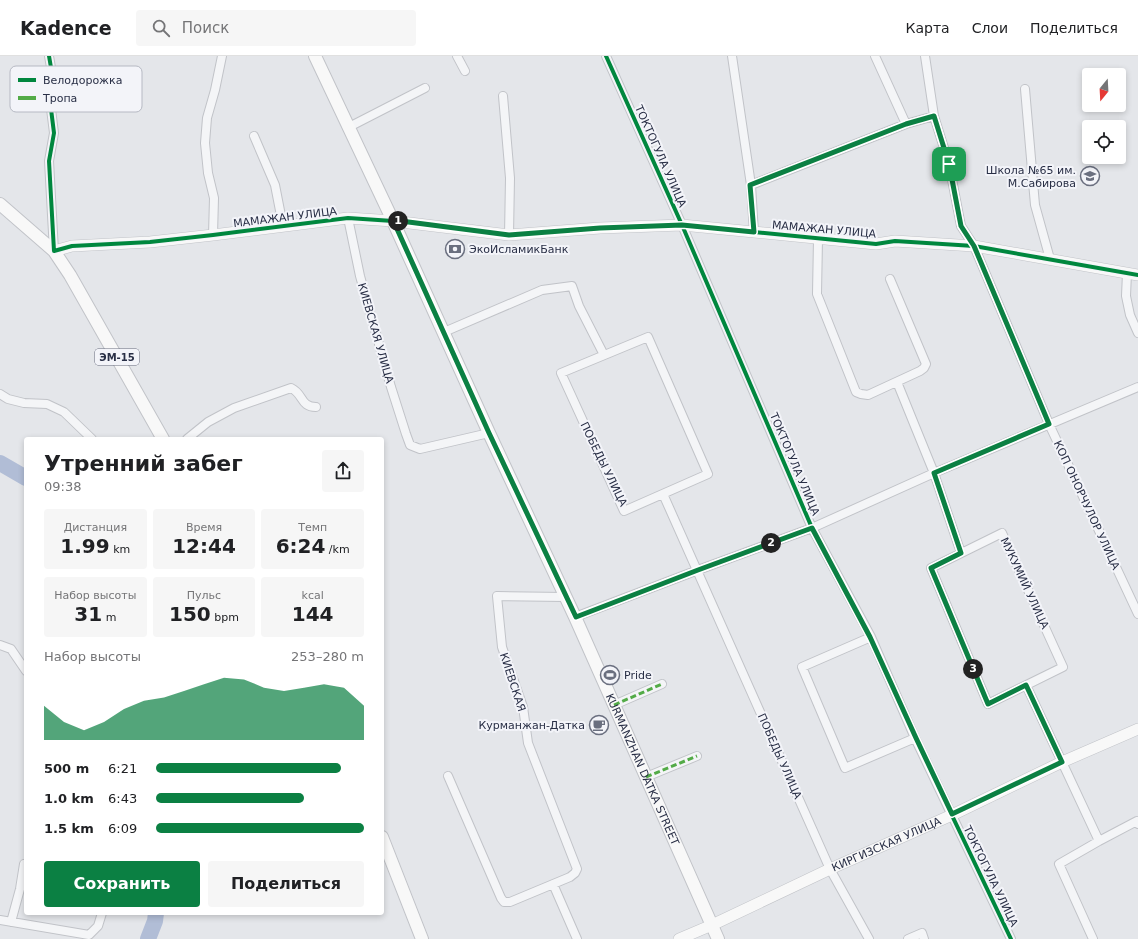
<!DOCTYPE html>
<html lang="ru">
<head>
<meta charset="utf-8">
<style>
	body { margin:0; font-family:"DejaVu Sans",sans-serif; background:#f6f6f6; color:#202124; height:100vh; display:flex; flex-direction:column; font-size:15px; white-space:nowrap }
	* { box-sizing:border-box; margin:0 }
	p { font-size:13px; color:#757577 }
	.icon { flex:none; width:22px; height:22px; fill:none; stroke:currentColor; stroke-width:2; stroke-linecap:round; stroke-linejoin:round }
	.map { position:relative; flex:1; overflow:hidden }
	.side { position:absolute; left:24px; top:381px; width:360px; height:478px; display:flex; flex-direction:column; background:#fff; border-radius:4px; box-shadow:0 2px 6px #0003 }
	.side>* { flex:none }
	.needle { width:26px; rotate:198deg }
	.fabs { position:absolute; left:1082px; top:12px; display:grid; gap:8px }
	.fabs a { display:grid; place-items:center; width:44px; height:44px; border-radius:4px; background:#fff; box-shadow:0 2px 6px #0003; font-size:20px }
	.pin { position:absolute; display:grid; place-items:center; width:34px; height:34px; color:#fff; margin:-17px; border-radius:8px; box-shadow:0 2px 6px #0006 }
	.km { position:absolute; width:20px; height:20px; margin:-10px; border-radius:50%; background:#222; color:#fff; font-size:11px; line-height:20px; text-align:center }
	.round { display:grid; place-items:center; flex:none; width:42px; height:42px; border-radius:4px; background:#f6f6f6 }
	.headline { display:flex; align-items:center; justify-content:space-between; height:68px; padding:0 20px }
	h1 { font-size:22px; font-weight:700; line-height:30px }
	.stats { display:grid; grid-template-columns:repeat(3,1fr); gap:6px; height:68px; padding:4px 20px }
	.stats div { display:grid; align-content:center; border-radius:4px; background:#f6f6f6; text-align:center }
	.stats b { font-size:20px; font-weight:700 }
	.stats small { font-size:11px; font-weight:400 }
	.stats p { font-size:11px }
	.chart { height:112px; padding:8px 20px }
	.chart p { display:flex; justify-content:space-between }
	.chart svg { width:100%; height:72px; margin-top:4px; fill:#0b8043; opacity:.7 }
	.action { display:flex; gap:8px; margin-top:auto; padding:8px 20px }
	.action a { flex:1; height:46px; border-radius:4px; background:#0b8043; color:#fff; font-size:16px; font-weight:700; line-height:46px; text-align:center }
	.action a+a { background:#f6f6f6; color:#202124 }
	ul { padding:0 20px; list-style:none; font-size:13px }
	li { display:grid; grid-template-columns:64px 48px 1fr; align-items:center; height:30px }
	li i { height:10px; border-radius:5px; background:#0b8043 }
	header { display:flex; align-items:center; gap:24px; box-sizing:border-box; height:56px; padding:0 20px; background:#fff; border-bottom:1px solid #e0e0e0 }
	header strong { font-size:19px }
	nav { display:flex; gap:22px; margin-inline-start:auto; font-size:14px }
	.search { width:280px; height:36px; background:#f6f6f6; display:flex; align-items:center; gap:10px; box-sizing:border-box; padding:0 14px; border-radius:4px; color:#757577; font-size:15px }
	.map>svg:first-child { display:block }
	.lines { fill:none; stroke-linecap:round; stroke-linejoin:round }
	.river { stroke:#b1bdd6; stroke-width:16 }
	.street-casing { stroke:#c1c3c8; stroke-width:10 }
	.secondary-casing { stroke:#c1c3c8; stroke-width:12 }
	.primary-casing { stroke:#c1c3c8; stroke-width:14 }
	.street { stroke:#f4f5f7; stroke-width:8 }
	.secondary { stroke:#f8f8f8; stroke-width:11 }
	.primary { stroke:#f8f8f8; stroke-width:12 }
	.quiet { stroke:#53ab47; stroke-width:3; stroke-dasharray:6 3; stroke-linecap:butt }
	.cycleway-casing { stroke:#f3f4f9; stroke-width:6 }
	.cycleway { stroke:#00873e; stroke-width:4 }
	.route-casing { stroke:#fff; stroke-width:8 }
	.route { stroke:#0b8043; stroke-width:5 }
	.labels { text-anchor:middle; stroke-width:4; stroke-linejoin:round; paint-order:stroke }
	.shield { fill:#f3f4f9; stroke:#666a7c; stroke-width:1 }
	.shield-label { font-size:10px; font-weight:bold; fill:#292f46 }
	.street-label { font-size:11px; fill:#292f46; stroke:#f3f4f9 }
	.poi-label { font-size:11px; fill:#292f46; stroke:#f3f4f9; text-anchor:end }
	.key { fill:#f3f4f9; stroke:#b6b9c3; stroke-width:1 }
	.key-label { font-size:11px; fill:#292f46 }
</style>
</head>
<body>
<header>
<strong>Kadence</strong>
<div class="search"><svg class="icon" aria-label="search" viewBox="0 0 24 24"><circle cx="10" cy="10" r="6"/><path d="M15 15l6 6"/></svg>Поиск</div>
<nav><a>Карта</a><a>Слои</a><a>Поделиться</a></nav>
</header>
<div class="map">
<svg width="1138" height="883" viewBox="0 0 1138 883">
	<rect width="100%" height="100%" fill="#e4e6ea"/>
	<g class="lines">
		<path class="river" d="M0,407l26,15
			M148,883l7,-18 1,-8"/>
		<g class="street-casing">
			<path id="street" d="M49,0l5,29 -3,24 3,24 -5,28 5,90
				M457,0l8,15
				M606,0l76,169 130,303 59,109 44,101 96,201
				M732,0l19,129 3,48
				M875,0l31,68
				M925,0l9,60 15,48 12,62 13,20 75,178 89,190
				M1025,33l10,116 15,54
				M503,40l7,82 -1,57
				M349,71l76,-39
				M254,80l21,49 8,41
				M751,129l155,-61 28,-8
				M348,162l12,58 31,111 15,47 4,11 10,4 69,-16
				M213,179l1,-37 -6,-25 -3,-30 2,-25 8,-28 7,-34
				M818,183l-1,55 39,98 5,2 7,1 52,-24 4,-3 2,-4 -36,-85
				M1127,217l-1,23 4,19 8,18
				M444,276l98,-42 30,-4 7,20 25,49
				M648,281l60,137 -84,37 -63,-138z
				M897,326l37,91 27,80
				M0,338l8,5 16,4 23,1 17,8 28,27
				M187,383l21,-17 26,-14 57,-20c13,6 9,19 25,19
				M663,438l167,375 39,70
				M1002,477l61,134 -75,37 -57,-136z
				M575,561l123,-47 114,-42 122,-55 204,-86
				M871,581l-69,30 43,101 70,-30
				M0,589l11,4 15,22
				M1026,629l73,156
				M614,649l48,-21
				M448,720l53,122 3,4h6l60,-25 5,-4 2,-4 -49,-126 -5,-36 -21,-60 -5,-51 68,1
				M646,721l51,-21
				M553,828l24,55
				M0,864l89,15 9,-9 4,-13
				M11,866l9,-33 4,-25
				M908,883l14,-6 2,6
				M1093,883l-34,-75 40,-23 38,-20 1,3"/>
		</g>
		<g class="secondary-casing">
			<g id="secondary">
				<path d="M54,195l18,-5 78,-4 63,-7 135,-17 45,3 116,14 91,-7 82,-3 194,19 19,-3 79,5 164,29"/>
				<path id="s1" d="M679,883l33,-14 118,-56 122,-54 110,-53 76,-33"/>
			</g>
		</g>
		<g class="primary-casing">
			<g id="primary">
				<path id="s2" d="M315,0l78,165 96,212 86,184 143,322"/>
				<path d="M0,148l54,47 16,24 93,164"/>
				<path d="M382,781l40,102"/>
			</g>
		</g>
		<use href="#street" class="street"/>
		<use href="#secondary" class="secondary"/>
		<use href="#primary" class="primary"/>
		<path class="quiet" d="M614,649l48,-21
			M646,721l51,-21"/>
		<g class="cycleway-casing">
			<path id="cycleway" d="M49,0l5,29 -3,24 3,24 -5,28 5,90 18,-5 78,-4 63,-7 135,-17 45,3 116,14 91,-7 82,-3 194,19 19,-3 79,5 164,29
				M606,0l76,169 130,303 59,109 44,101 96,201"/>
		</g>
		<use href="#cycleway" class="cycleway"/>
	</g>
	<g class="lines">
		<g class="route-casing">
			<path id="route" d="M934,60l15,48 12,62 13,20 75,178 -115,49 27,80 -30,15 57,136 38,-19 36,77 -110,52 -36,-76 -46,-101 -58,-109 -114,42 -122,47 -87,-184 -96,-213 116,15 91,-7 82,-3 72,7 -4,-47 156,-61z"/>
		</g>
		<use href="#route" class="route"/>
	</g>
	<defs>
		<g id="school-ring" transform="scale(1)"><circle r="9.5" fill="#f3f4f9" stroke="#6a6f7f" stroke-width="1.5"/><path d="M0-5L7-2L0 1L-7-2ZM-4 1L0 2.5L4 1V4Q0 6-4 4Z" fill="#6a6f7f"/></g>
		<g id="bank-ring" transform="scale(1)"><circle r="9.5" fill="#f3f4f9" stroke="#6a6f7f" stroke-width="1.5"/><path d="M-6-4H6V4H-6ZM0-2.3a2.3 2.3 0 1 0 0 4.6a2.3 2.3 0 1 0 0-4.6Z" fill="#6a6f7f"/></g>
		<g id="stadium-ring" transform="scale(1)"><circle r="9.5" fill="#f3f4f9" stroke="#6a6f7f" stroke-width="1.5"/><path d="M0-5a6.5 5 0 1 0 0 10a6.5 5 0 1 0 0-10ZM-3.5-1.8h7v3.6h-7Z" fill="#6a6f7f"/></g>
		<g id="cafe-ring" transform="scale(1)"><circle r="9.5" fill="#f3f4f9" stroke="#6a6f7f" stroke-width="1.5"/><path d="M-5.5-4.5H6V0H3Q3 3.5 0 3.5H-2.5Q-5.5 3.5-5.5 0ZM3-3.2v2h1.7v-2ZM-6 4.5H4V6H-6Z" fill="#6a6f7f"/></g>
	</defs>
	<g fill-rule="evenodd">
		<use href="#school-ring" x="1090" y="120"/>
		<use href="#bank-ring" x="455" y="193"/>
		<use href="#stadium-ring" x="610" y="619"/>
		<use href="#cafe-ring" x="599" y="669"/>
	</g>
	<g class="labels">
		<rect class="shield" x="95" y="293" width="44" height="16" rx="3"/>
		<g class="shield-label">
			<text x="117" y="305">ЭМ-15</text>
		</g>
		<g class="street-label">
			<text transform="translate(661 100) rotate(66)" y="4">ТОКТОГУЛА УЛИЦА</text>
			<text transform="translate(285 161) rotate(-7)" y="4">МАМАЖАН УЛИЦА</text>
			<text transform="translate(824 173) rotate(5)" y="4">МАМАЖАН УЛИЦА</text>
			<text transform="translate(376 277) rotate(74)" y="4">КИЕВСКАЯ УЛИЦА</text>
			<text transform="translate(604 408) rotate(64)" y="4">ПОБЕДЫ УЛИЦА</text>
			<text transform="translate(795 408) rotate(67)" y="4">ТОКТОГУЛА УЛИЦА</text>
			<text transform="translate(1087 449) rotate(65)" y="4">КОП ОНОРЧУЛОР УЛИЦА</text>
			<text transform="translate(1025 527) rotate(65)" y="4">МУКУМИЙ УЛИЦА</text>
			<text transform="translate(513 626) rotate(72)" y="4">КИЕВСКАЯ</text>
			<text transform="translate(780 700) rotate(66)" y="4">ПОБЕДЫ УЛИЦА</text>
			<text dy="4" stroke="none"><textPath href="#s2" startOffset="785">KURMANZHAN DATKA STREET</textPath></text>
			<text dy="4" stroke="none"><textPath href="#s1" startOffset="228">КИРГИЗСКАЯ УЛИЦА</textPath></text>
			<text transform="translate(991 820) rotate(64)" y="4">ТОКТОГУЛА УЛИЦА</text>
		</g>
		<g class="poi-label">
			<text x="1076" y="118">Школа №65 им.<tspan x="1076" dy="13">М.Сабирова</tspan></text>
			<text x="469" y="197" text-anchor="start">ЭкоИсламикБанк</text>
			<text x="624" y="623" text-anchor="start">Pride</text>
			<text x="585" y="673">Курманжан-Датка</text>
		</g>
	</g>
	<rect x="10" y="10" width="132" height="46" rx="6" class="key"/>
	<rect x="18" y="22" width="18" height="4" fill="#00873e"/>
	<rect x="18" y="40" width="18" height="4" fill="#53ab47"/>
	<g class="key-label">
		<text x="43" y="28">Велодорожка</text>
		<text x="43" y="46">Тропа</text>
	</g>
</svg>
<div class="fabs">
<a><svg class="needle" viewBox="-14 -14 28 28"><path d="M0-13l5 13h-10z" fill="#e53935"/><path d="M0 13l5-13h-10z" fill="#757577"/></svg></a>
<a><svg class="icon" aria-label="locate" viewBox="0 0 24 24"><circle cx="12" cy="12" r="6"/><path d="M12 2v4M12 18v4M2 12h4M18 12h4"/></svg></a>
</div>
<div class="pin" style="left:949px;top:108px;background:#1e9e55"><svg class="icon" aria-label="arrive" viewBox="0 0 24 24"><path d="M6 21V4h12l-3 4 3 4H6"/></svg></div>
<b class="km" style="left:398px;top:165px">1</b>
<b class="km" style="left:771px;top:487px">2</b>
<b class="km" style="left:973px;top:613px">3</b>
<section class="side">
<div class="headline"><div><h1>Утренний забег</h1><p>09:38</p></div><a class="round"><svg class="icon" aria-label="share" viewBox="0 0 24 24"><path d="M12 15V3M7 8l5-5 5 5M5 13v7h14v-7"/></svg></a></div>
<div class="stats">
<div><p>Дистанция</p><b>1.99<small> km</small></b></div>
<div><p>Время</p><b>12:44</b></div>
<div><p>Темп</p><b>6:24<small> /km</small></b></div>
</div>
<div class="stats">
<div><p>Набор высоты</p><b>31<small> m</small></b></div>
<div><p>Пульс</p><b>150<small> bpm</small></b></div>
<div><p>kcal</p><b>144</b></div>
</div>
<div class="chart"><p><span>Набор высоты</span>253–280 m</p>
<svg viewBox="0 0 160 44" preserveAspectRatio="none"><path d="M0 44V23L10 33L20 38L30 33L40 25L50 20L60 18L70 14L80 10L90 6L100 7L110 12L120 14L130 12L140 10L150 12L160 23V44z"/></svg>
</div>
<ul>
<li><b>500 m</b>6:21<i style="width:89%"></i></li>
<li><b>1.0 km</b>6:43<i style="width:71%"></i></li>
<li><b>1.5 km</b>6:09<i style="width:100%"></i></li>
</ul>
<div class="action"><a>Сохранить</a><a>Поделиться</a></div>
</section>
</div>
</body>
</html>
